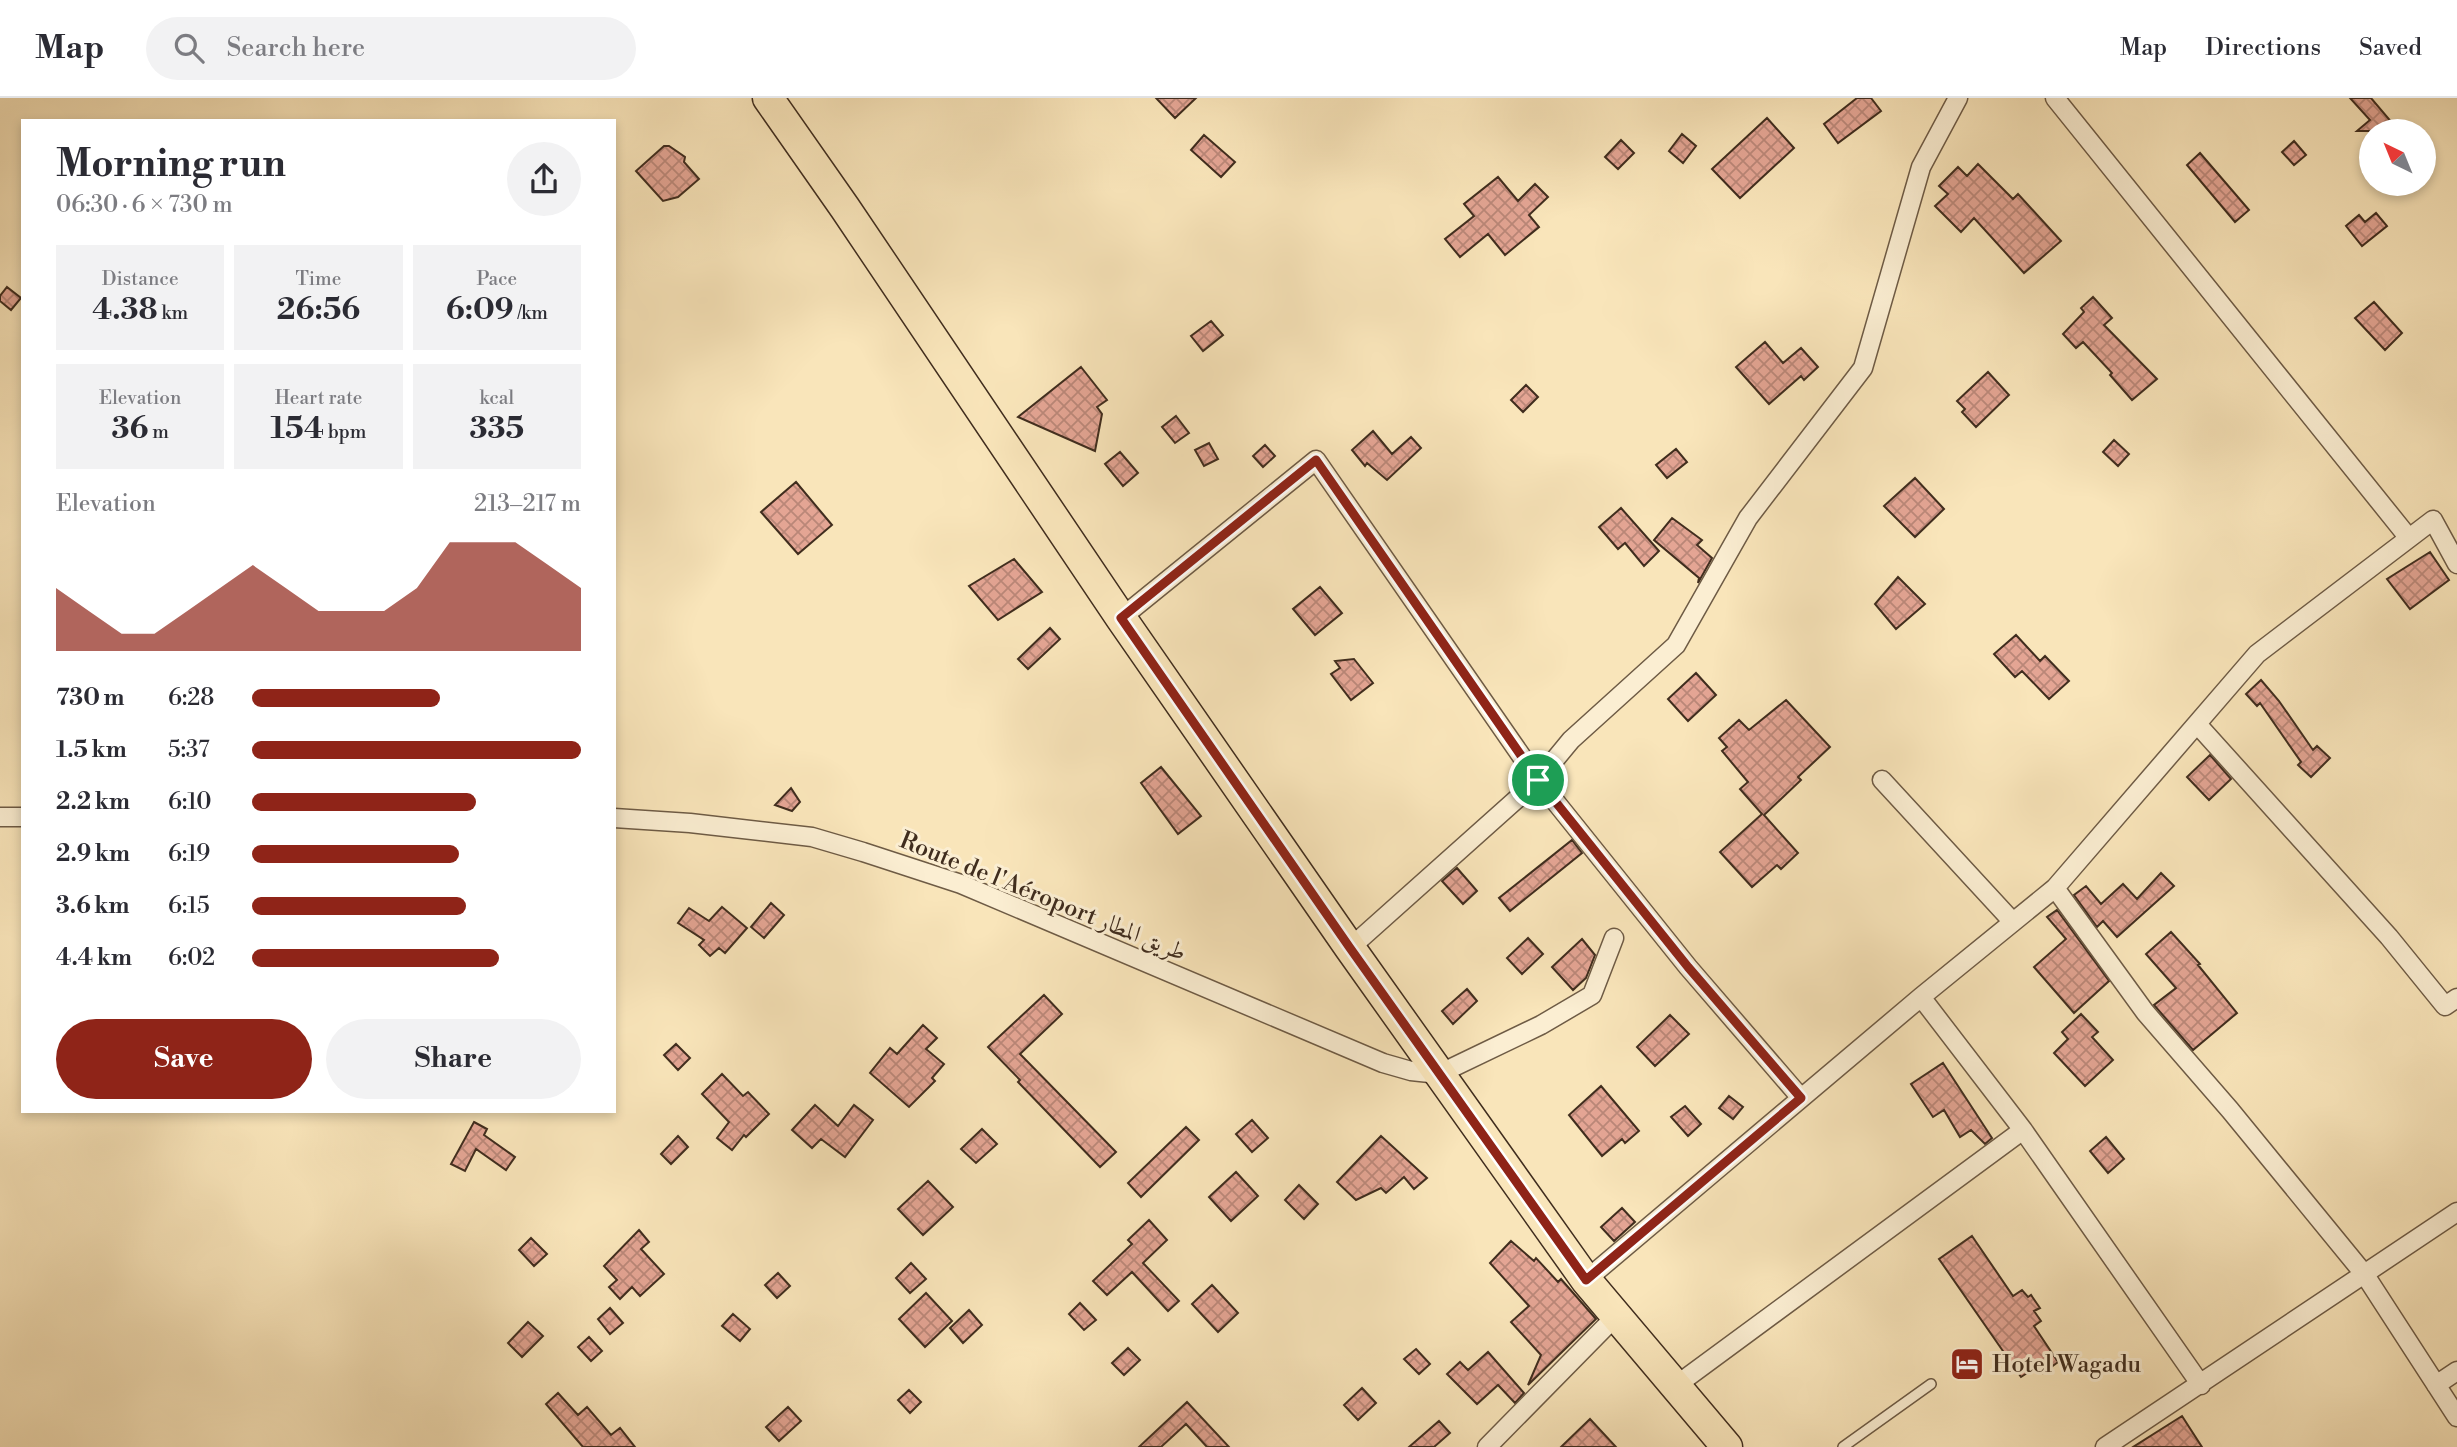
<!DOCTYPE html>
<html lang="en">
<head>
<meta charset="utf-8">
<style>
	body { margin:0; font-family:"Libre Bodoni",Amiri,serif; background:#f2f2f3; color:#2b2b33; height:100vh; display:flex; flex-direction:column; font-size:26px; white-space:nowrap }
	* { box-sizing:border-box; margin:0 }
	p { font-size:23px; color:#7c7c81 }
	.icon { flex:none; width:38px; height:38px; fill:none; stroke:currentColor; stroke-width:2; stroke-linecap:round; stroke-linejoin:round }
	.map { position:relative; flex:1; overflow:hidden }
	.drawer { position:absolute; left:21px; top:21px; width:595px; height:994px; display:flex; flex-direction:column; background:#fff; border-radius:0px; box-shadow:0 4px 10px #0003 }
	.drawer>* { flex:none }
	.needle { width:46px; rotate:317deg }
	.tools { position:absolute; left:2359px; top:21px; display:grid; gap:14px }
	.tools a { display:grid; place-items:center; width:77px; height:77px; border-radius:50%; background:#fff; box-shadow:0 4px 10px #0003; font-size:35px }
	.pin { position:absolute; display:grid; place-items:center; width:60px; height:60px; color:#fff; margin:-30px; border:4px solid #fff; border-radius:50%; box-shadow:0 2px 7px #0007 }
	.round { display:grid; place-items:center; flex:none; width:74px; height:74px; border-radius:37px; background:#f2f2f3 }
	.headline { display:flex; align-items:center; justify-content:space-between; height:119px; padding:0 35px }
	h1 { font-size:38px; font-weight:700; line-height:52px }
	.stats { display:grid; grid-template-columns:repeat(3,1fr); gap:10px; height:119px; padding:7px 35px }
	.stats div { display:grid; align-content:center; border-radius:0px; background:#f2f2f3; text-align:center }
	.stats b { font-size:30px; font-weight:700 }
	.stats small { font-size:19px; font-weight:400 }
	.stats p { font-size:19px }
	.chart { height:196px; padding:14px 35px }
	.chart p { display:flex; justify-content:space-between }
	.chart svg { width:100%; height:126px; margin-top:7px; fill:#8f2418; opacity:.7 }
	.button { display:flex; gap:14px; margin-top:auto; padding:14px 35px }
	.button a { flex:1; height:80px; border-radius:42px; background:#8f2418; color:#fff; font-size:28px; font-weight:700; line-height:80px; text-align:center }
	.button a+a { background:#f2f2f3; color:#2b2b33 }
	ul { padding:0 35px; list-style:none; font-size:23px }
	li { display:grid; grid-template-columns:112px 84px 1fr; align-items:center; height:52px }
	li i { height:18px; border-radius:9px; background:#8f2418 }
	header { display:flex; align-items:center; gap:42px; box-sizing:border-box; height:98px; padding:0 35px; background:#fff; border-bottom:2px solid #e1e1e2 }
	header strong { font-size:33px }
	nav { display:flex; gap:38px; margin-inline-start:auto; font-size:24px }
	.search { width:490px; height:63px; background:#f2f2f3; display:flex; align-items:center; gap:18px; box-sizing:border-box; padding:0 24px; border-radius:38px; color:#7c7c81; font-size:26px }
	.map>svg:first-child { display:block }
	.building { fill:url(#building-cross-hatch); stroke:#402d1e; stroke-width:2 }
	.lines { fill:none; stroke-linecap:round; stroke-linejoin:round }
	.lane-casing { stroke:#6e5b45; stroke-width:12 }
	.street-casing { stroke:#6e5b45; stroke-width:21 }
	.primary-casing { stroke:#402d1e; stroke-width:33 }
	.lane { stroke:#fbeed2; stroke-width:9 }
	.street { stroke:#fbeed2; stroke-width:18 }
	.primary { stroke:#f9e5ba; stroke-width:30 }
	.route-casing { stroke:#fff; stroke-width:14 }
	.route { stroke:#8f2418; stroke-width:9 }
	.labels { text-anchor:middle; stroke-width:6; stroke-linejoin:round; paint-order:stroke }
	.street-label { font-size:24px; fill:#402d1e; stroke:#fbeed2 }
	.poi-label { font-size:24px; fill:#402d1e; stroke:#fbeed2; text-anchor:start }
</style>
</head>
<body>
<header>
<strong>Map</strong>
<div class="search"><svg class="icon" aria-label="search" viewBox="0 0 24 24"><circle cx="10" cy="10" r="6"/><path d="M15 15l6 6"/></svg>Search here</div>
<nav><a>Map</a><a>Directions</a><a>Saved</a></nav>
</header>
<div class="map">
<svg width="2457" height="1349" viewBox="0 0 2457 1349">
	<defs>
		<pattern id="building-cross-hatch" width="8" height="8" patternUnits="userSpaceOnUse" patternTransform="scale(1.75)"><rect width="8" height="8" fill="#e4a594"/><path d="M0 0l8 8M0 8l8-8" fill="none" stroke="#ba8778"/></pattern>
	</defs>
	<rect width="100%" height="100%" fill="#f9e5ba"/>
	<filter id="stains"><feTurbulence type="fractalNoise" baseFrequency=".00286" numOctaves="4"/><feColorMatrix values="0 0 0 0 .2 0 0 0 0 .09 0 0 0 0 .02 0 0 0 .5 -.17"/></filter>
	<radialGradient id="worn" r=".72"><stop offset=".6" stop-color="#630" stop-opacity="0"/><stop offset="1" stop-color="#630" stop-opacity=".3"/></radialGradient>
	<path class="building" d="M1156,0h40l-21,20z
		M1857,0h14l10,13 -43,32 -14,-19z
		M2350,0h21l28,33h-42l13,-11z
		M1767,20l27,30 -54,50 -28,-29z
		M1682,36l14,12 -13,17 -14,-12z
		M1204,37l31,27 -14,15 -30,-27z
		M1621,42l13,13 -16,16 -13,-12z
		M2294,43l12,14 -12,10 -12,-13z
		M664,48h5l16,11 -1,5 15,17 -21,18 -15,4 -27,-30z
		M2200,55l49,57 -14,12 -48,-57z
		M1978,66l35,35 5,-5 43,47 -37,32 -50,-55 -13,14 -26,-26 13,-12 -9,-8 19,-19 9,9z
		M1498,79l20,24 17,-17 13,13 -19,18 10,12 -34,28 -17,-21 -28,23 -15,-18 29,-23 -10,-12z
		M2376,115l11,13 -25,20 -16,-20 13,-11 6,7z
		M7,189l14,11 -10,12 -11,-9v-5z
		M2093,199l19,21 -8,7 53,54 -25,21 -22,-25 2,-2 -29,-31 -7,6 -13,-14 21,-22 -3,-4z
		M2374,204l28,31 -17,17 -30,-32z
		M1211,223l12,14 -20,16 -12,-15z
		M1765,244l18,21 18,-15 17,19 -14,13 -3,-4 -32,28 -33,-37z
		M1081,269l26,33 -10,7 5,7 -7,37 -77,-34z
		M1988,274l21,23 -33,32 -14,-15 3,-3 -8,-8z
		M1526,287l12,12 -15,15 -12,-12z
		M1176,318l13,17 -14,10 -13,-16z
		M1373,333l19,23 19,-17 10,11 -34,32 -20,-17 -2,3 -13,-16z
		M2114,342l15,14 -11,12 -15,-14z
		M1209,345l9,16 -14,7 -9,-16z
		M1265,347l10,11 -12,11 -10,-11z
		M1676,351l11,13 -20,16 -11,-13z
		M1120,354l18,21 -15,13 -18,-22z
		M1915,380l29,31 -29,28 -31,-31z
		M796,384l36,43 -34,29 -37,-42z
		M1621,410l38,43 -15,15 -19,-23 -7,6 -19,-22z
		M1672,420l30,22 -5,5 15,13 -14,25 1,-5 -45,-38z
		M2430,454l19,28 -39,29 -23,-30z
		M1014,461l28,33 -44,28 -29,-34z
		M1898,479l27,27 -29,25 -21,-25z
		M1320,489l22,26 -27,22 -22,-26z
		M1050,530l10,11 -32,30 -10,-10z
		M2016,537l24,26 5,-5 24,25 -20,18 -27,-28 -7,6 -21,-23z
		M1354,561l19,24 -22,17 -20,-26 9,-6 -5,-7z
		M1696,575l20,22 -28,26 -20,-22z
		M2261,582l18,21 34,49 4,-4 13,12 -19,19 -13,-12 3,-3 -41,-59 -3,3 -11,-12z
		M1786,602l44,47 -32,30 3,3 -37,35 34,38 -17,16 -4,-4 -25,22 -32,-35 42,-38 -22,-25 8,-7 -26,-31 5,-4 -8,-9 20,-18 10,10z
		M2210,657l21,24 -22,21 -22,-23z
		M1161,669l40,49 -23,18 -37,-51z
		M791,690l9,14 -8,9 -17,-6z
		M1572,742l10,13 -72,58 -11,-13z
		M1457,770l20,23 -14,13 -21,-23z
		M2161,775l13,13 -57,51 -14,-16 -6,6 -23,-32 12,-9 15,18 22,-20 14,15z
		M771,805l13,12 -20,23 -13,-11z
		M722,809l25,21 -22,25 -6,-5 -9,8 -11,-11 5,-5 -26,-17 11,-15 20,13z
		M2057,812l52,71 -35,32 -40,-46 32,-28 -19,-22z
		M2171,834l29,32 -2,1 39,48 -44,37 -39,-45 22,-17 -30,-34z
		M1528,840l15,16 -21,20 -15,-16z
		M1582,841l13,16 -9,23 -13,12 -21,-23z
		M1467,891l10,12 -24,23 -11,-13z
		M1044,897l18,19 -42,40 96,98 -16,15 -82,-85 2,-2 -32,-33z
		M2081,916l17,18 -6,5 21,23 -28,26 -31,-33 14,-14 -6,-7z
		M1670,917l19,19 -34,32 -18,-19z
		M923,927l14,13 -11,11 18,15 -12,14 3,3 -26,26 -39,-34 20,-25 7,6z
		M676,946l14,14 -12,12 -14,-15z
		M1943,965l49,75 -7,6 -14,-14 -11,7 -16,-27 -11,7 -22,-33z
		M722,976l21,22 5,-4 21,22 -23,23 -2,-2 -12,15 -15,-12 12,-16 -27,-28z
		M1601,988l38,45 -14,12 -3,-4 -20,17 -33,-41z
		M1729,998l14,11 -10,12 -14,-11z
		M815,1007l23,21 16,-21 19,15 -28,37 -24,-18 -9,9 -20,-18z
		M1685,1008l16,18 -13,12 -17,-19z
		M1252,1022l16,18 -16,14 -16,-18z
		M474,1024l13,7 -3,6 31,22 -9,13 -30,-21 -11,22 -14,-7z
		M1186,1029l13,13 -58,57 -13,-14z
		M982,1031l15,15 -21,19 -15,-14z
		M678,1038l10,11 -17,17 -10,-10z
		M1381,1038l46,42 -13,11 -10,-12 -18,16 -5,-5 -25,12 -19,-18z
		M2106,1039l18,22 -16,14 -18,-22z
		M1236,1074l22,24 -27,25 -22,-24z
		M928,1083l25,26 -30,28 -25,-26z
		M1299,1087l19,19 -14,15 -19,-19z
		M1622,1110l13,14 -21,19 -13,-14z
		M1149,1122l18,20 -24,23 36,38 -11,10 -36,-39 -25,23 -14,-14 39,-37 -4,-4z
		M639,1132l10,12 -8,7 23,25 -24,22 -8,-9 -12,12 -11,-12 8,-7 -13,-14z
		M1972,1138l41,60 9,-6 6,7 3,-2 9,13 -6,3 7,10 -7,5 24,36 -15,11 -5,-7 -17,11 -82,-118z
		M531,1140l16,16 -13,12 -15,-16z
		M1511,1143l23,20 2,-3 22,24 3,-3 35,40 -68,66 13,-30 -30,-33 18,-16 -39,-43z
		M911,1165l15,16 -16,14 -14,-15z
		M778,1175l12,13 -13,12 -12,-13z
		M1212,1187l26,28 -20,19 -26,-28z
		M926,1195l26,28 -27,26 -26,-28z
		M1080,1205l16,17 -12,10 -15,-16z
		M610,1210l13,15 -13,11 -12,-15z
		M969,1212l13,15 -19,18 -13,-15z
		M733,1216l17,15 -10,12 -18,-15z
		M528,1224l15,14 -21,21 -14,-14z
		M589,1239l13,14 -11,10 -13,-14z
		M1128,1250l12,12 -16,15 -12,-12z
		M1416,1251l14,15 -11,10 -15,-15z
		M1488,1254l36,41 -9,10 -17,-18 -21,19 -30,-30 13,-12 8,8z
		M1362,1290l14,15 -18,17 -14,-15z
		M909,1292l12,12 -11,11 -12,-13z
		M558,1295l20,22 9,-8 24,28 9,-7 15,19h-52l-37,-43z
		M1187,1304l42,45h-22l-21,-23 -25,23h-22z
		M788,1309l13,14 -22,20 -13,-14z
		M2182,1318l20,31h-69z
		M1590,1321l26,28h-55z
		M1439,1323l11,12 -16,14h-25z"/>
	<g class="lines">
		<g class="lane-casing">
			<path id="lane" d="M1843,1349l88,-63"/>
		</g>
		<g class="street-casing">
			<path id="street" d="M2055,0l353,439
				M1121,520l195,-158 222,320 150,187 113,131
				M2197,626l192,213 56,69 12,-8
				M1882,682l130,141
				M0,719h23
				M614,720l76,5 122,14 51,15 98,32 422,179 28,8 28,3 102,-49 51,-30 22,-57
				M2055,790l90,124 85,98 135,165 92,142
				M1350,850l188,-168 33,-40 105,-95 72,-127 115,-150 58,-201 37,-69
				M1921,899l102,133 178,255
				M1586,1182l335,-283 134,-109 202,-234 176,-134 24,44
				M2436,1287l21,-14
				M1674,1289l349,-257
				M1487,1349l129,-131
				M2105,1349l352,-235"/>
		</g>
		<g class="primary-casing">
			<path id="primary" d="M768,0l77,110 276,410 229,330 236,332 141,167"/>
		</g>
		<use href="#lane" class="lane"/>
		<use href="#street" class="street"/>
		<use href="#primary" class="primary"/>
	</g>
	<g class="lines">
		<g class="route-casing">
			<path id="route" d="M1316,362l222,320 150,187 113,131 -215,182 -236,-332 -229,-330z"/>
		</g>
		<use href="#route" class="route"/>
	</g>
	<defs>
		<g id="hotel-square" transform="scale(1.75)"><rect x="-9" y="-9" width="18" height="18" rx="4" fill="#8f2418" stroke="#fbeed2"/><path d="M-6-4.5h1.5V1H6V5H4.5V3h-9V5H-6ZM-4 0a1.8 1.8 0 1 1 3.6 0ZM.5 0V-2.5h3Q6-2.5 6 0Z" fill="#fff"/></g>
	</defs>
	<g fill-rule="evenodd">
		<use href="#hotel-square" x="1967" y="1266"/>
	</g>
	<g class="labels">
		<g class="street-label">
			<text transform="translate(1043 798) rotate(22)" y="8">Route de l'Aéroport طريق المطار</text>
		</g>
		<g class="poi-label">
			<text x="1992" y="1274">Hotel Wagadu</text>
		</g>
	</g>
	<rect width="100%" height="100%" filter="url(#stains)"/>
	<rect width="100%" height="100%" fill="url(#worn)"/>
</svg>
<div class="tools">
<a><svg class="needle" viewBox="-14 -14 28 28"><path d="M0-13l5 13h-10z" fill="#e53935"/><path d="M0 13l5-13h-10z" fill="#7c7c81"/></svg></a>
</div>
<div class="pin" style="left:1538px;top:682px;background:#1e9e55"><svg class="icon" aria-label="arrive" viewBox="0 0 24 24"><path d="M6 21V4h12l-3 4 3 4H6"/></svg></div>
<section class="drawer">
<div class="headline"><div><h1>Morning run</h1><p>06:30 · 6 × 730 m</p></div><a class="round"><svg class="icon" aria-label="share" viewBox="0 0 24 24"><path d="M12 15V3M7 8l5-5 5 5M5 13v7h14v-7"/></svg></a></div>
<div class="stats">
<div><p>Distance</p><b>4.38<small> km</small></b></div>
<div><p>Time</p><b>26:56</b></div>
<div><p>Pace</p><b>6:09<small> /km</small></b></div>
</div>
<div class="stats">
<div><p>Elevation</p><b>36<small> m</small></b></div>
<div><p>Heart rate</p><b>154<small> bpm</small></b></div>
<div><p>kcal</p><b>335</b></div>
</div>
<div class="chart"><p><span>Elevation</span>213–217 m</p>
<svg viewBox="0 0 160 44" preserveAspectRatio="none"><path d="M0 44V22L10 30L20 38L30 38L40 30L50 22L60 14L70 22L80 30L90 30L100 30L110 22L120 6L130 6L140 6L150 14L160 22V44z"/></svg>
</div>
<ul>
<li><b>730 m</b>6:28<i style="width:57%"></i></li>
<li><b>1.5 km</b>5:37<i style="width:100%"></i></li>
<li><b>2.2 km</b>6:10<i style="width:68%"></i></li>
<li><b>2.9 km</b>6:19<i style="width:63%"></i></li>
<li><b>3.6 km</b>6:15<i style="width:65%"></i></li>
<li><b>4.4 km</b>6:02<i style="width:75%"></i></li>
</ul>
<div class="button"><a>Save</a><a>Share</a></div>
</section>
</div>
</body>
</html>
